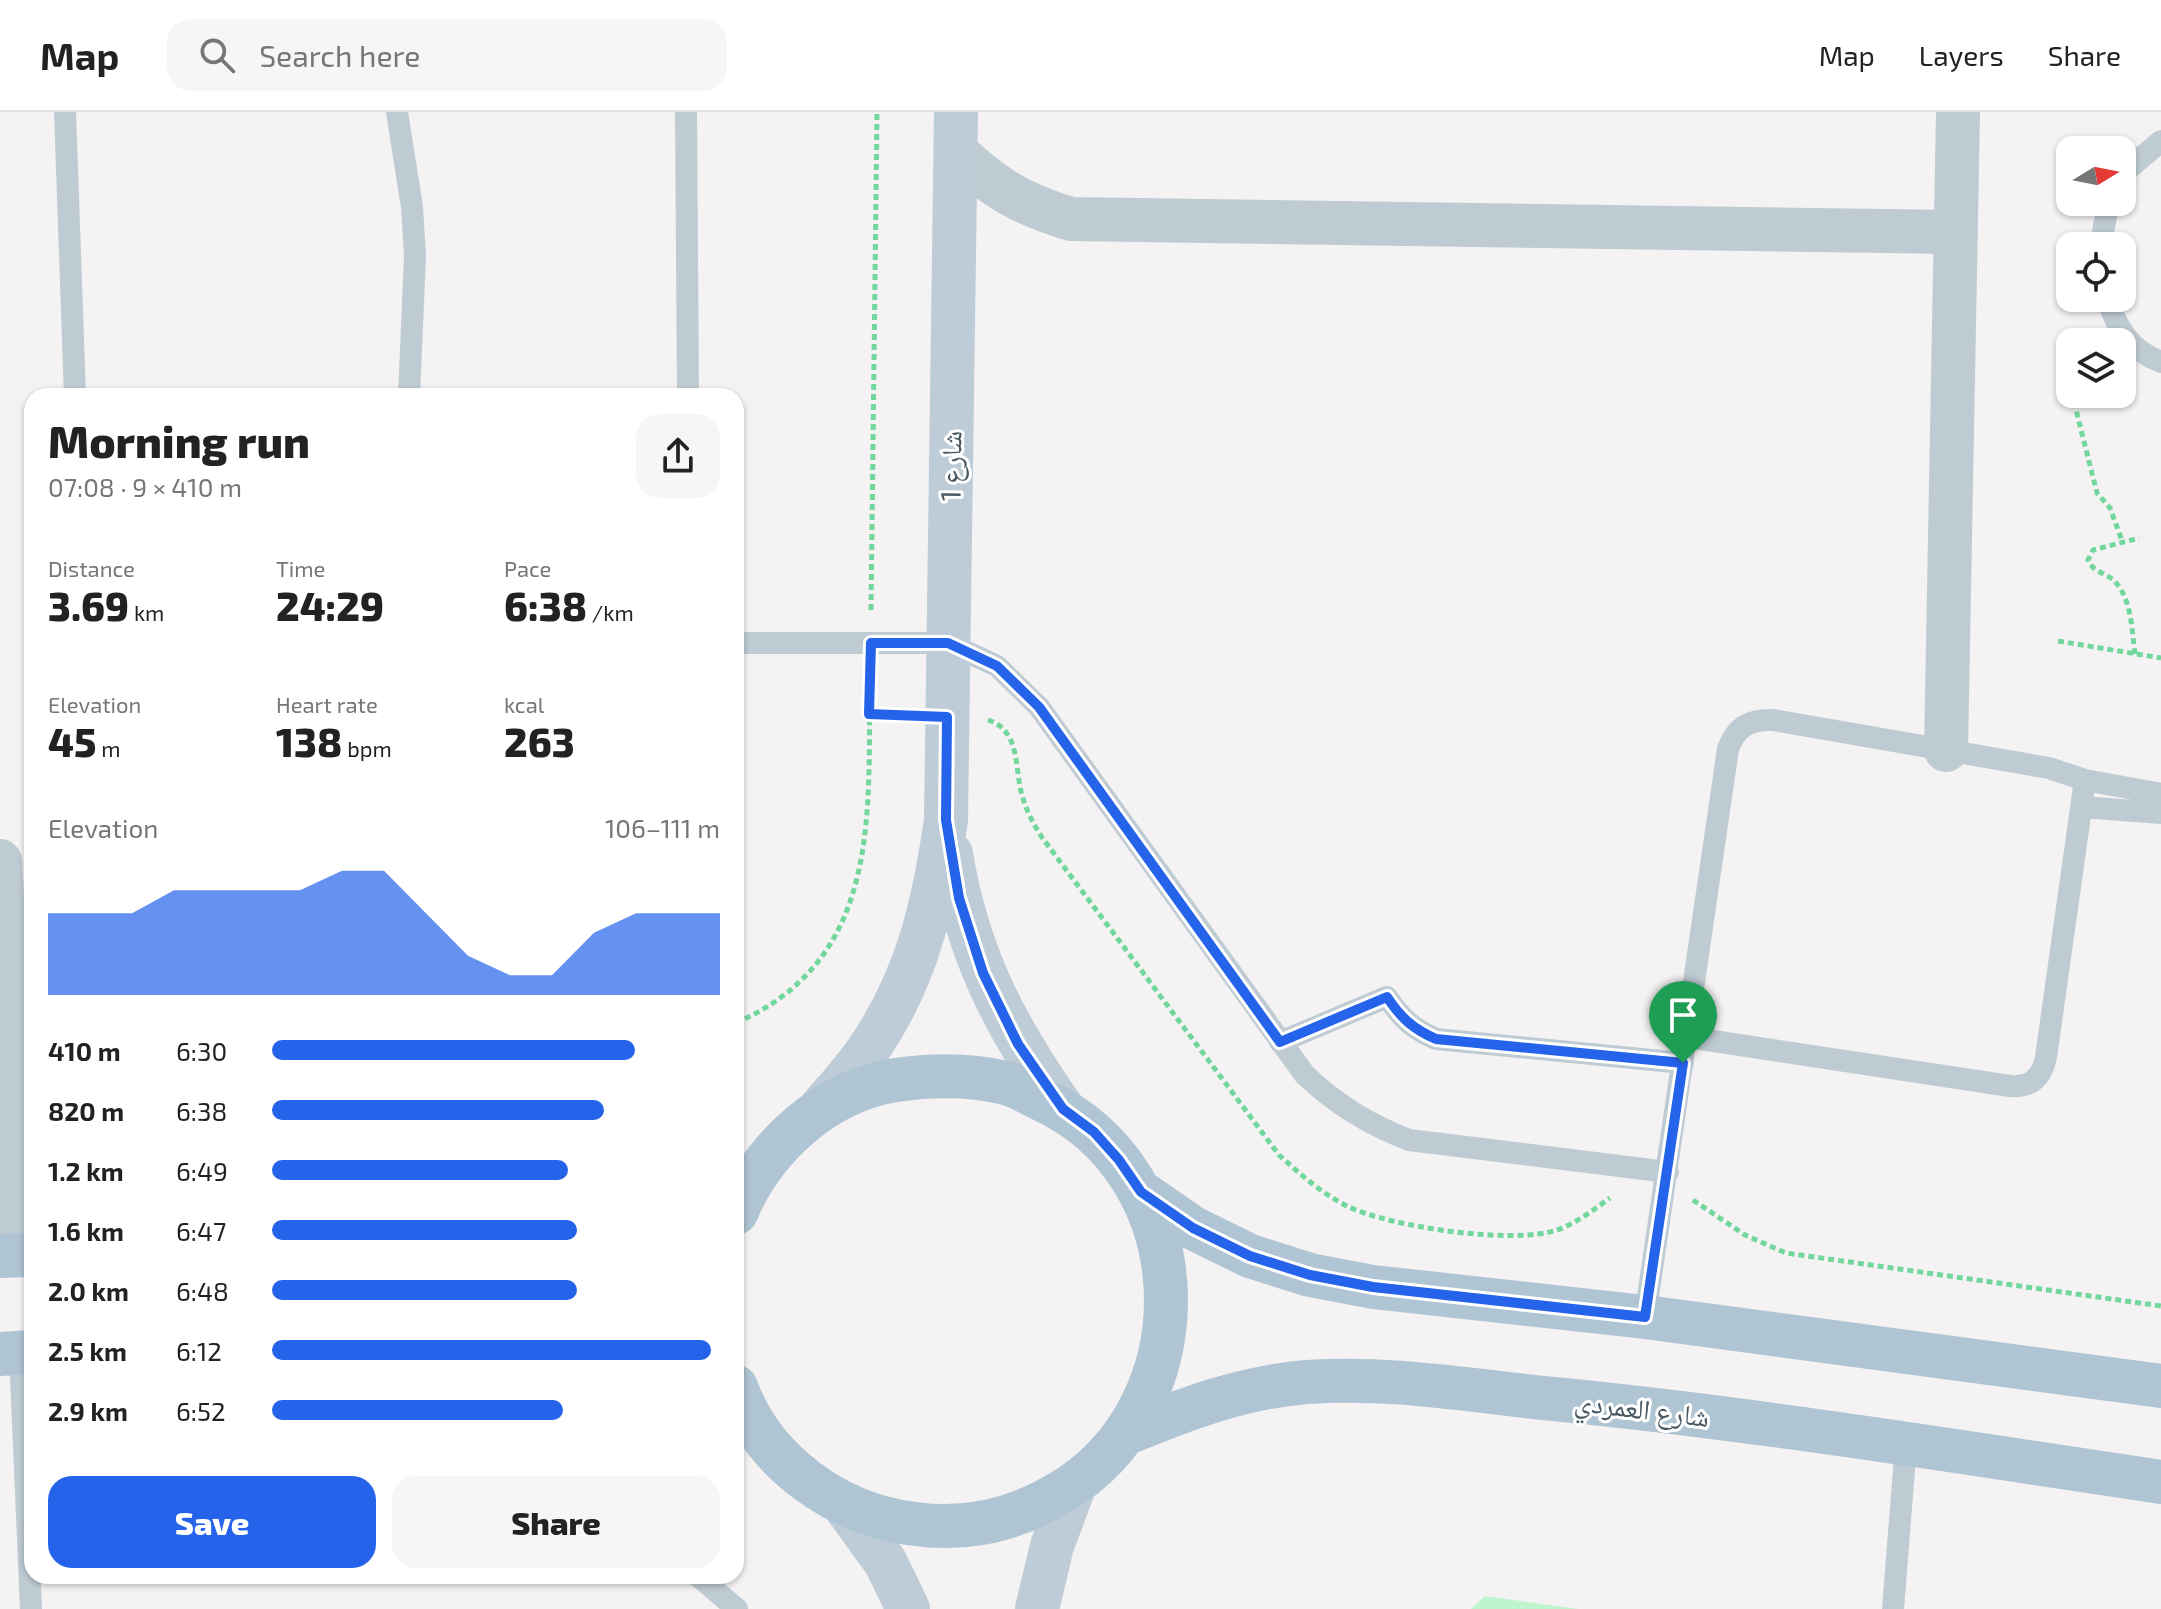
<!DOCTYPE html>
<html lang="en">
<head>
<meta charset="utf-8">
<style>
	body { margin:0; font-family:"Exo 2","Noto Naskh Arabic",sans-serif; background:#f6f6f6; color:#222; height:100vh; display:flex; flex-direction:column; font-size:30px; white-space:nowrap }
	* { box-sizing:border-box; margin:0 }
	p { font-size:26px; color:#767676 }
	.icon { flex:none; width:44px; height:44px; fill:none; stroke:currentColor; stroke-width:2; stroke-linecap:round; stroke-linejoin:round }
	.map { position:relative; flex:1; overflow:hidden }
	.drawer { position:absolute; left:24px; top:276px; width:720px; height:1196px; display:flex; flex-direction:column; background:#fff; border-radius:24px; box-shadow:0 2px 6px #0004 }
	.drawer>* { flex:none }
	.needle { width:52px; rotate:80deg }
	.fabs { position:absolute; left:2056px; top:24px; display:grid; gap:16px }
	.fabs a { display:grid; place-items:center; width:80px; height:80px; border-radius:16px; background:#fff; box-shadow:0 2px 6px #0004; font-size:40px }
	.pin { position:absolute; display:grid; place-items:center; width:68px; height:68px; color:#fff; margin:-82px -34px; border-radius:50% 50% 50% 0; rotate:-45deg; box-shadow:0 0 8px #0007 }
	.pin .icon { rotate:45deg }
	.round { display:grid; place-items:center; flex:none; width:84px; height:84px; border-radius:24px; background:#f6f6f6 }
	.overview { display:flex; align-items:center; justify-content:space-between; height:136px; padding:0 24px }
	h1 { font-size:44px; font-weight:800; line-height:60px }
	.stats { display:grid; grid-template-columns:repeat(3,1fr); gap:12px; height:136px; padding:8px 24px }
	.stats div { display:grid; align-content:center }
	.stats b { font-size:40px; font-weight:800 }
	.stats small { font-size:22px; font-weight:400 }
	.stats p { font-size:22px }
	.chart { height:224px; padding:16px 24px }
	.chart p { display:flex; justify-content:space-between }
	.chart svg { width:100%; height:144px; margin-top:8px; fill:#2563eb; opacity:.7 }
	.cta { display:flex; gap:16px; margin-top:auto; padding:16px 24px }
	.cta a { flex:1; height:92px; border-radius:24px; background:#2563eb; color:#fff; font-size:32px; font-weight:800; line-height:92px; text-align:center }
	.cta a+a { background:#f6f6f6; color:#222 }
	ul { padding:0 24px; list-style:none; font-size:26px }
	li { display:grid; grid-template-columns:128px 96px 1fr; align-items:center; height:60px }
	li i { height:20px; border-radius:10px; background:#2563eb }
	header { display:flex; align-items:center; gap:48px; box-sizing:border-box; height:112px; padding:0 40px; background:#fff; border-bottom:2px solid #e0e0e0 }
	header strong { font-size:38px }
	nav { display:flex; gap:44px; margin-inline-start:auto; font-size:28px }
	.search { width:560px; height:72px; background:#f6f6f6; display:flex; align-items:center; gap:20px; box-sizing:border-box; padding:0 28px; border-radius:24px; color:#767676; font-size:30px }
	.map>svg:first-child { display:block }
	.green { fill:#bef5ce }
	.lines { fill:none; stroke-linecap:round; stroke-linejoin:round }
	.path { stroke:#72d79c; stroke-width:5; stroke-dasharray:6 4; stroke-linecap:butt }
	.lane { stroke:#bfcbd3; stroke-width:22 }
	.street { stroke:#bfcbd3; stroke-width:44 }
	.secondary { stroke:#beccd7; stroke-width:44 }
	.primary { stroke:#b0c5d3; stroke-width:44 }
	.route-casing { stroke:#fff; stroke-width:16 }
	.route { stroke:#2563eb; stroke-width:10 }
	.labels { text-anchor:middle; stroke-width:6; stroke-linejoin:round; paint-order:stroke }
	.street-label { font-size:28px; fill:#475862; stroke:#fff }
</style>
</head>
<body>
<header>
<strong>Map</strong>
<div class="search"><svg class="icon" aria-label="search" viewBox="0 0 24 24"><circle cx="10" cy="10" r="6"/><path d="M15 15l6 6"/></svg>Search here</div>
<nav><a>Map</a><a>Layers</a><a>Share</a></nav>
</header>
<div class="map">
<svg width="2161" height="1497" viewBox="0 0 2161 1497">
	<rect width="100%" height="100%" fill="#f4f2f2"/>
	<path class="green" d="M1485,1484l93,13h-107z"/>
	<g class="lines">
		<path class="path" d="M2074,290l23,91 13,15 13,35
			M871,498l6,-498
			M2058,529l103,17
			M2135,542c-3,-21 -3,-52 -18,-70 -8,-11 -24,-11 -29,-24l5,-10 46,-12
			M869,602l37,1
			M988,608c33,11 26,47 34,75 4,15 11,28 19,41l238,319c21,19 42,38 68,51 43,21 166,39 210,24 20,-7 36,-20 53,-32
			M736,911c150,-66 131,-216 134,-351
			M1693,1088l52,35 41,18 375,53"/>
		<path class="lane" d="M65,0l10,284
			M397,0l15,95 3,49 -6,140
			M686,0l2,284
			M2122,68l6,-11 33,-28
			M2100,134l9,-44
			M2107,186c10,31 23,52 54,64
			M736,531h212l49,23 42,41 266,368c32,30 63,49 104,65l259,32
			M2081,695l80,6
			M1687,925l323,49c21,2 32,-9 36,-29l39,-277
			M1280,930l107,-45c14,21 26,32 49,42l247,24
			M1645,1205l83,-568c8,-22 21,-30 45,-29l276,48 36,12 76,14
			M20,1241l11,256
			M698,1464l39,33
			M1893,1497l13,-165"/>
		<path class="street" d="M956,40c38,36 65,52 115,67l885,13
			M1946,638l12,-638
			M0,749l12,222 2,172"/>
		<path class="secondary" d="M951,742c17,102 54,172 112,255
			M819,998c17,-20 36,-40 51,-63 48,-71 64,-144 76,-227l10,-708
			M844,1393l42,58 22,46
			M1037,1497l15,-63 23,-62"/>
		<path class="primary" d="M1141,1080l52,36 57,28 60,19 63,12 272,30 516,69
			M736,1101c27,-65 88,-122 160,-133 36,-5 69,-6 105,2 14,2 27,11 40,17 160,73 167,308 17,395 -44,26 -92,37 -143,30 -78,-9 -152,-62 -179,-137
			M0,1144l32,-1
			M0,1242l32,-2
			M1127,1321c58,-24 116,-46 180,-51 82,-6 165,9 247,17 203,20 405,53 607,83"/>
	</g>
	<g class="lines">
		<g class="route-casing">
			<path id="route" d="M871,531h77l49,23 42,41 241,335 107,-45c14,21 26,32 49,42l247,24 -38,254 -272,-30 -63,-12 -60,-19 -57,-28 -52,-36 -22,-32 -25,-28 -31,-23 -45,-65 -35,-71 -24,-75 -13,-78 1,-103 -78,-3z"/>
		</g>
		<use href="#route" class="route"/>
	</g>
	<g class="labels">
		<g class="street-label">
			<text transform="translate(951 354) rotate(-89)" y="10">شارع 1</text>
			<text transform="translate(1642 1297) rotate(7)" y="10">شارع العمردي</text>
		</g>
	</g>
</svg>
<div class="fabs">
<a><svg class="needle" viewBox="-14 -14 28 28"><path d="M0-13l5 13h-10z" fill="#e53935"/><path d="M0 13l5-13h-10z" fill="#767676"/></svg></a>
<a><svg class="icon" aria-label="locate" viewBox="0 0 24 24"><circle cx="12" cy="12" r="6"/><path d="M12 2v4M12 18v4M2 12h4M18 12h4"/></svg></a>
<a><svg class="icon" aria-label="layers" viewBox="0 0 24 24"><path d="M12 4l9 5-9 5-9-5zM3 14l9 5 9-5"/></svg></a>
</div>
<div class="pin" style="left:1683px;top:951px;background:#1e9e55"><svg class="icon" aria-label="arrive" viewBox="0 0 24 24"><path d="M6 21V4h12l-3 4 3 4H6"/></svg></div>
<section class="drawer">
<div class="overview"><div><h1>Morning run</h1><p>07:08 · 9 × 410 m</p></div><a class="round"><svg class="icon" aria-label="share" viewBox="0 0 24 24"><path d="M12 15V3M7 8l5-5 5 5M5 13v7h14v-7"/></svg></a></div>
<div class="stats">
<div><p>Distance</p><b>3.69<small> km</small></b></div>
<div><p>Time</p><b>24:29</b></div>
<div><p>Pace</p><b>6:38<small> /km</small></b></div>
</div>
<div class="stats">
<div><p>Elevation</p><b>45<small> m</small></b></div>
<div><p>Heart rate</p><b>138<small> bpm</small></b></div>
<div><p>kcal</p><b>263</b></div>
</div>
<div class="chart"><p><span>Elevation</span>106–111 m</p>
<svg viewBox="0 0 160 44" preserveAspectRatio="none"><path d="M0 44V19L10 19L20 19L30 12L40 12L50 12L60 12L70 6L80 6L90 19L100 32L110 38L120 38L130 25L140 19L150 19L160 19V44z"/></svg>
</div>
<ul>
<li><b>410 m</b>6:30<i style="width:81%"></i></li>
<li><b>820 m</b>6:38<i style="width:74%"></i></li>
<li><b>1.2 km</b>6:49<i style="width:66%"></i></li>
<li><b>1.6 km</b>6:47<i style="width:68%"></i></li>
<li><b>2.0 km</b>6:48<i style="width:68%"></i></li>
<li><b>2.5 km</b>6:12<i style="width:98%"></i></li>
<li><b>2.9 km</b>6:52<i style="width:65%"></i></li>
</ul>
<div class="cta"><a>Save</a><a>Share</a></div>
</section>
</div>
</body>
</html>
